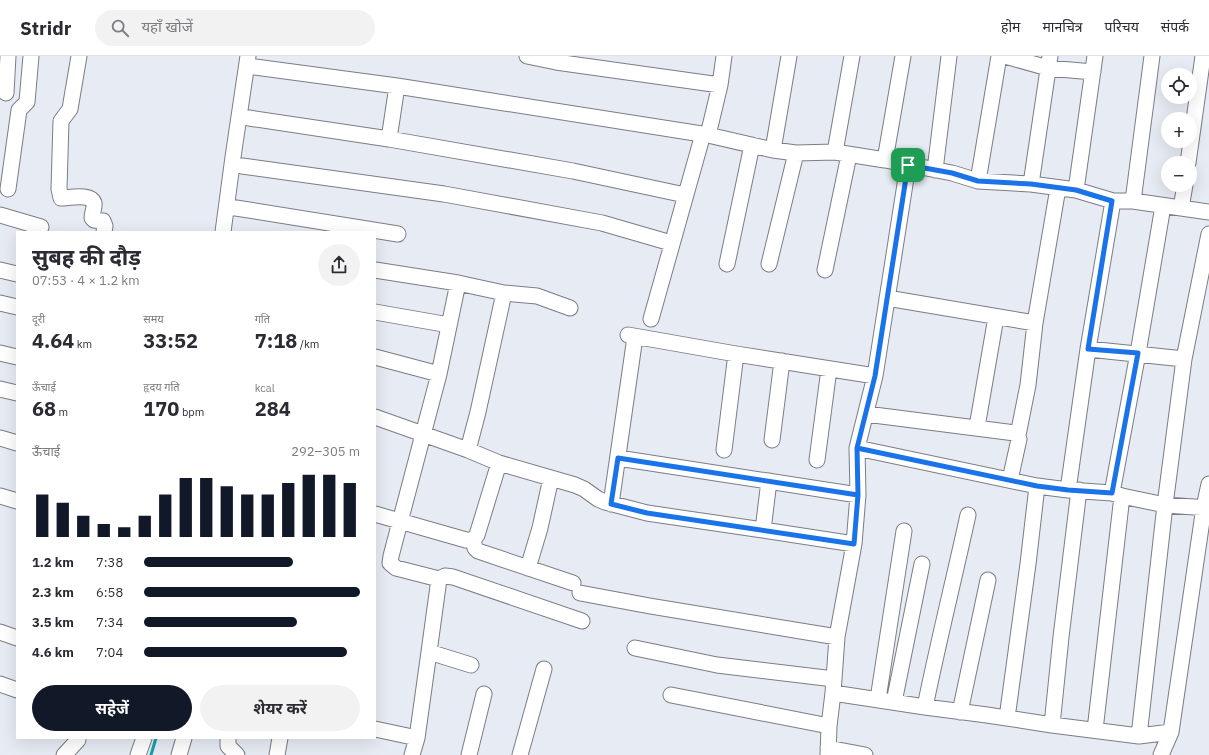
<!DOCTYPE html>
<html lang="hi">
<head>
<meta charset="utf-8">
<style>
	body { margin:0; font-family:"IBM Plex Sans","Noto Sans Devanagari",sans-serif; background:#f2f2f3; color:#2b2b33; height:100vh; display:flex; flex-direction:column; font-size:15px; white-space:nowrap }
	* { box-sizing:border-box; margin:0 }
	p { font-size:13px; color:#7c7c81 }
	.icon { flex:none; width:22px; height:22px; fill:none; stroke:currentColor; stroke-width:2; stroke-linecap:round; stroke-linejoin:round }
	.map { position:relative; flex:1; overflow:hidden }
	.side { position:absolute; left:16px; top:175px; width:360px; height:508px; display:flex; flex-direction:column; background:#fff; border-radius:0px; box-shadow:0 4px 16px #0002 }
	.side>* { flex:none }
	.tools { position:absolute; left:1161px; top:12px; display:grid; gap:8px }
	.tools a { display:grid; place-items:center; width:36px; height:36px; border-radius:50%; background:#fff; box-shadow:0 4px 16px #0002; font-size:20px }
	.pin { position:absolute; display:grid; place-items:center; width:34px; height:34px; color:#fff; margin:-17px; border-radius:8px; box-shadow:0 2px 6px #0006 }
	.round { display:grid; place-items:center; flex:none; width:42px; height:42px; border-radius:21px; background:#f2f2f3 }
	.headline { display:flex; align-items:center; justify-content:space-between; height:68px; padding:0 16px }
	h1 { font-size:22px; font-weight:700; line-height:30px }
	.figures { display:grid; grid-template-columns:repeat(3,1fr); gap:6px; height:68px; padding:4px 16px }
	.figures div { display:grid; align-content:center }
	.figures b { font-size:20px; font-weight:700 }
	.figures small { font-size:11px; font-weight:400 }
	.figures p { font-size:11px }
	.chart { height:112px; padding:8px 16px }
	.chart p { display:flex; justify-content:space-between }
	.chart svg { width:100%; height:72px; margin-top:4px; stroke:#111827; stroke-width:6 }
	.action { display:flex; gap:8px; margin-top:auto; padding:8px 16px }
	.action a { flex:1; height:46px; border-radius:24px; background:#111827; color:#fff; font-size:16px; font-weight:700; line-height:46px; text-align:center }
	.action a+a { background:#f2f2f3; color:#2b2b33 }
	ul { padding:0 16px; list-style:none; font-size:13px }
	li { display:grid; grid-template-columns:64px 48px 1fr; align-items:center; height:30px }
	li i { height:10px; border-radius:5px; background:#111827 }
	header { display:flex; align-items:center; gap:24px; box-sizing:border-box; height:56px; padding:0 20px; background:#fff; border-bottom:1px solid #e1e1e2 }
	header strong { font-size:19px }
	nav { display:flex; gap:22px; margin-inline-start:auto; font-size:14px }
	.search { width:280px; height:36px; background:#f2f2f3; display:flex; align-items:center; gap:10px; box-sizing:border-box; padding:0 14px; border-radius:22px; color:#7c7c81; font-size:15px }
	.map>svg:first-child { display:block }
	.lines { fill:none; stroke-linecap:round; stroke-linejoin:round }
	.stream { stroke:#10a3a9; stroke-width:3 }
	.minor-casing { stroke:#7a7d85; stroke-width:17 }
	.minor { stroke:#fff; stroke-width:15 }
	.route-casing { stroke:#fff; stroke-width:8 }
	.route { stroke:#1a73e8; stroke-width:5 }
</style>
</head>
<body>
<header>
<strong>Stridr</strong>
<div class="search"><svg class="icon" aria-label="search" viewBox="0 0 24 24"><circle cx="10" cy="10" r="6"/><path d="M15 15l6 6"/></svg>यहाँ खोजें</div>
<nav><a>होम</a><a>मानचित्र</a><a>परिचय</a><a>संपर्क</a></nav>
</header>
<div class="map">
<svg width="1209" height="699" viewBox="0 0 1209 699">
	<rect width="100%" height="100%" fill="#e7ebf4"/>
	<g class="lines">
		<path class="stream" d="M151,699l5,-17"/>
		<g class="minor-casing">
			<path id="minor" d="M79,0l-9,53 -9,12 -2,68 2,9c8,0 30,-5 33,5 1,4 -2,10 -2,15l2,2 9,1 2,5 -1,6
				M527,0l29,6 164,23
				M1005,0l43,12 45,4
				M255,11l142,19 311,49 65,15 23,3 39,-1 50,8 67,13 26,8 53,3 45,6 37,11h20l76,11
				M6,37l2,-37
				M249,62l140,21 184,32 112,24
				M708,79l12,-50 4,-29
				M389,83l8,-53
				M773,94l16,-94
				M835,96l17,-96
				M885,104l18,-104
				M1188,107l15,-107
				M242,110l202,28 158,29 69,20
				M935,114l14,-114
				M978,125l21,-125
				M1031,128l19,-128
				M8,133l11,-79 8,-8 4,-46
				M1076,134l19,-134
				M1133,145l19,-145
				M236,152l162,26
				M1181,152l4,-23
				M0,159l41,12 -3,5
				M223,176l10,-75 15,-101
				M727,208l25,-119
				M769,208l27,-111
				M0,214l17,4
				M375,214l83,13 -19,91 -48,182 -1,7 6,5 43,11 6,-3 8,1 129,44
				M825,214l24,-115
				M458,227l46,10 -26,119 -10,38
				M504,237l33,3 33,12
				M887,242l148,25
				M0,247l17,4
				M375,256l74,13
				M651,263l52,-185
				M628,279l108,19 139,22 33,-211
				M1088,293l96,10
				M0,297l17,4
				M375,301l64,17
				M0,333l17,4
				M866,358l149,19 4,6 -9,41
				M375,361l93,33 31,13 76,22 9,4 14,10 7,3 42,11 116,17
				M977,371l19,-110
				M1018,379l10,-50 7,-62 23,-135
				M0,382l17,5
				M772,384l10,-79
				M857,392l180,38 31,4 44,3 10,3 43,9 44,3
				M724,394l12,-96
				M618,402l240,37
				M817,404l12,-91
				M769,425l-6,49 91,14
				M1068,434l20,-141 25,-148
				M1079,434l-18,147 -9,88 87,11 32,-4
				M1112,437l26,-140 25,-147
				M0,440l17,5
				M611,448l24,-167
				M375,458l91,26h7l4,-5 22,-72
				M473,484l2,8 3,3 95,32
				M528,512l12,-40 11,-50
				M580,537l70,13 187,31
				M0,576l17,6
				M635,592l82,17 117,14
				M429,596l10,-73
				M0,628l17,6
				M833,637l92,14 62,8 65,10
				M671,639l158,31
				M878,643l26,-168
				M894,646l28,-138
				M925,651c13,-64 29,-128 43,-192
				M960,656l28,-132
				M1007,662l21,-154 9,-78
				M375,673l42,9 -5,17
				M1095,674l27,-234
				M1139,680l26,-231 19,-146 25,-125
				M228,682v8l9,9
				M417,682l12,-86 42,13
				M828,692l37,7
				M64,699l14,-15
				M138,699l6,-17
				M179,699l5,-17
				M277,699l3,-17
				M469,699l15,-61
				M520,699l24,-86
				M828,699l1,-29 4,-33 4,-56 17,-93 4,-49 -1,-47 18,-72
				M1161,699l10,-23 33,-225 5,-23"/>
		</g>
		<use href="#minor" class="minor"/>
	</g>
	<g class="lines">
		<g class="route-casing">
			<path id="route" d="M908,109l-33,211 -18,72 1,47 -240,-37 -7,46 36,9 207,31 4,-49 -1,-47 180,38 31,4 44,3 26,-140 -50,-4 24,-148 -36,-11 -45,-6 -53,-3 -26,-8 -44,-8"/>
		</g>
		<use href="#route" class="route"/>
	</g>
</svg>
<div class="tools">
<a><svg class="icon" aria-label="locate" viewBox="0 0 24 24"><circle cx="12" cy="12" r="6"/><path d="M12 2v4M12 18v4M2 12h4M18 12h4"/></svg></a>
<a>+</a>
<a>−</a>
</div>
<div class="pin" style="left:908px;top:109px;background:#1e9e55"><svg class="icon" aria-label="arrive" viewBox="0 0 24 24"><path d="M6 21V4h12l-3 4 3 4H6"/></svg></div>
<section class="side">
<div class="headline"><div><h1>सुबह की दौड़</h1><p>07:53 · 4 × 1.2 km</p></div><a class="round"><svg class="icon" aria-label="share" viewBox="0 0 24 24"><path d="M12 15V3M7 8l5-5 5 5M5 13v7h14v-7"/></svg></a></div>
<div class="figures">
<div><p>दूरी</p><b>4.64<small> km</small></b></div>
<div><p>समय</p><b>33:52</b></div>
<div><p>गति</p><b>7:18<small> /km</small></b></div>
</div>
<div class="figures">
<div><p>ऊँचाई</p><b>68<small> m</small></b></div>
<div><p>हृदय गति</p><b>170<small> bpm</small></b></div>
<div><p>kcal</p><b>284</b></div>
</div>
<div class="chart"><p><span>ऊँचाई</span>292–305 m</p>
<svg viewBox="0 0 160 44" preserveAspectRatio="none"><path d="M5 44V18M15 44V23M25 44V31M35 44V36M45 44V38M55 44V31M65 44V18M75 44V8M85 44V8M95 44V13M105 44V18M115 44V18M125 44V11M135 44V6M145 44V6M155 44V11"/></svg>
</div>
<ul>
<li><b>1.2 km</b>7:38<i style="width:69%"></i></li>
<li><b>2.3 km</b>6:58<i style="width:100%"></i></li>
<li><b>3.5 km</b>7:34<i style="width:71%"></i></li>
<li><b>4.6 km</b>7:04<i style="width:94%"></i></li>
</ul>
<div class="action"><a>सहेजें</a><a>शेयर करें</a></div>
</section>
</div>
</body>
</html>
